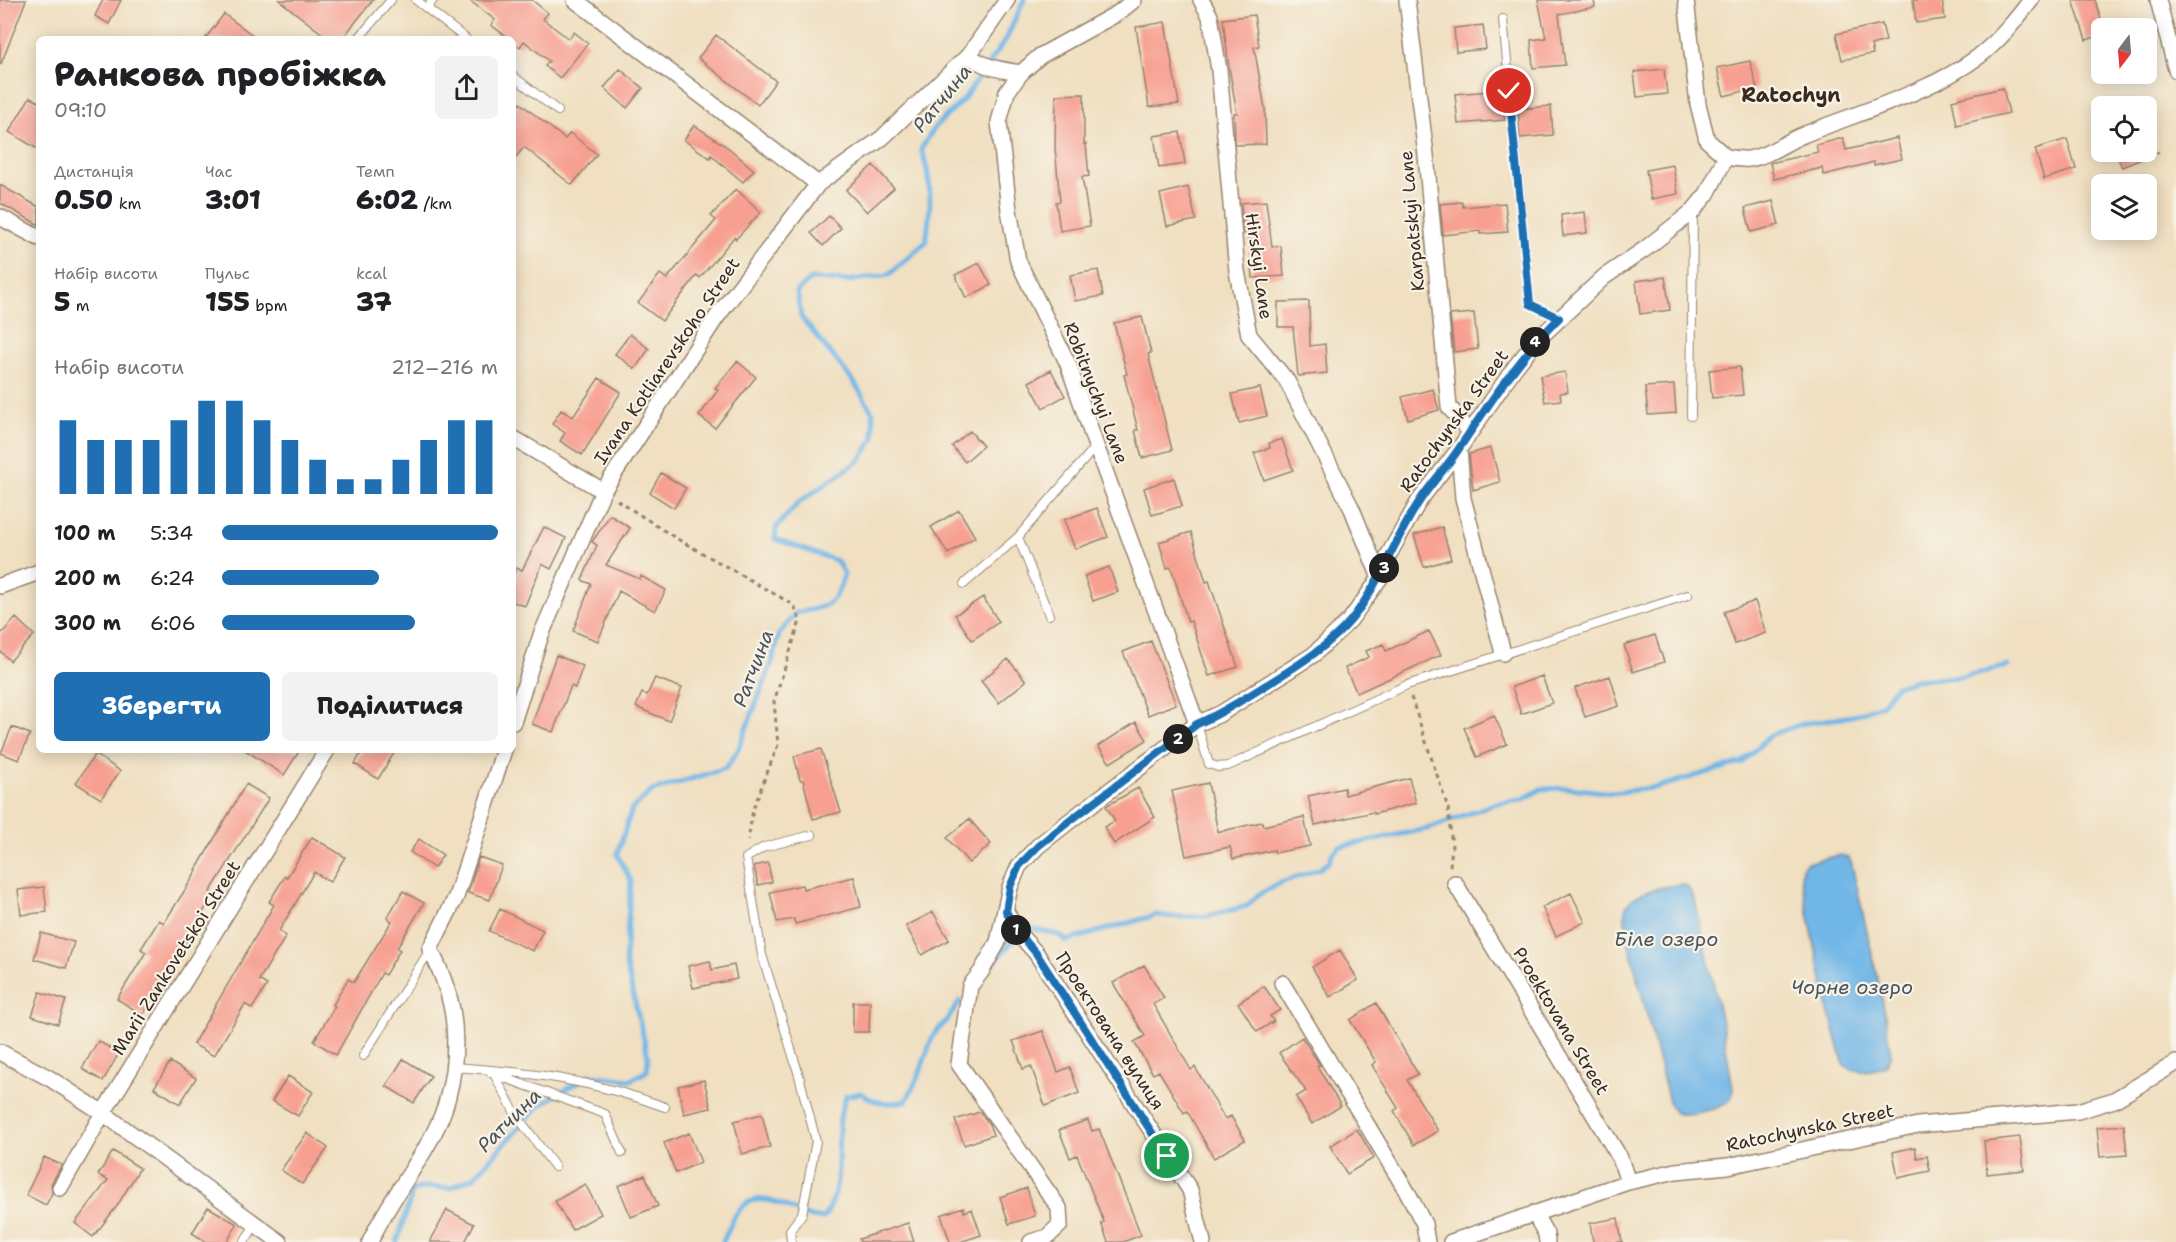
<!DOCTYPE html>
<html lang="uk">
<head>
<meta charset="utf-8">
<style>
	body { margin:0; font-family:"Shantell Sans",sans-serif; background:#f2f2f2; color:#202124; height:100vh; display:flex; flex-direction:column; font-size:22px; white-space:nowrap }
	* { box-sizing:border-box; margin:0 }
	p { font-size:20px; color:#757577 }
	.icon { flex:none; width:33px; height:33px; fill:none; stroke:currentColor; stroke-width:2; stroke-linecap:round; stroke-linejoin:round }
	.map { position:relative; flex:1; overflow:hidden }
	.details { position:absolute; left:36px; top:36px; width:480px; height:717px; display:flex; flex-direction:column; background:#fff; border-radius:9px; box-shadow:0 3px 15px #0003 }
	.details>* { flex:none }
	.needle { width:39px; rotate:196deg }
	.buttons { position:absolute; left:2091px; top:18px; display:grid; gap:12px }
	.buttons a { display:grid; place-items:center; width:66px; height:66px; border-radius:9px; background:#fff; box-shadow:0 3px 15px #0003; font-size:30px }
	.pin { position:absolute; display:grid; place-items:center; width:51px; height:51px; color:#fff; margin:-26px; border:3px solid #fff; border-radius:50%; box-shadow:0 2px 6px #0007 }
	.km { position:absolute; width:30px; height:30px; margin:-15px; border-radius:50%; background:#222; color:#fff; font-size:16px; line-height:30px; text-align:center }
	.round { display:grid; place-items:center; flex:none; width:63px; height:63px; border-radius:9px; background:#f2f2f2 }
	.headline { display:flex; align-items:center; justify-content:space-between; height:102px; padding:0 18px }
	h1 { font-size:33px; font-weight:800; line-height:45px }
	.metrics { display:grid; grid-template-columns:repeat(3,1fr); gap:9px; height:102px; padding:6px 18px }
	.metrics div { display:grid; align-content:center }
	.metrics b { font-size:26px; font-weight:800 }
	.metrics small { font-size:16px; font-weight:400 }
	.metrics p { font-size:16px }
	.chart { height:168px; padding:12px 18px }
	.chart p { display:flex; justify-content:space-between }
	.chart svg { width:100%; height:108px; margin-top:6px; stroke:#1f6fb2; stroke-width:6 }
	.action { display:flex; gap:12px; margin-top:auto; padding:12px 18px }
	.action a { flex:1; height:69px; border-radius:9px; background:#1f6fb2; color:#fff; font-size:24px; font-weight:800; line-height:69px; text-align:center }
	.action a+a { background:#f2f2f2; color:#202124 }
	ul { padding:0 18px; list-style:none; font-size:20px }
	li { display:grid; grid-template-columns:96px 72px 1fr; align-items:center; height:45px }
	li i { height:15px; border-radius:8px; background:#1f6fb2 }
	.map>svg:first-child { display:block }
	.water { fill:#70b6e7; stroke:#567082; stroke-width:1.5 }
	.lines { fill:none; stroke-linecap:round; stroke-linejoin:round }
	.stream { stroke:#70b6e7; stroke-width:5 }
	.building { fill:#f79f90 }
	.service-casing { stroke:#96846f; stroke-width:10 }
	.minor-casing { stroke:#96846f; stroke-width:18 }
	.path { stroke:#96846f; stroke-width:3; stroke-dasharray:4.5 4.5; stroke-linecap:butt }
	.service { stroke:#fff; stroke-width:8 }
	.minor { stroke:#fff; stroke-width:15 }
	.route-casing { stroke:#fff; stroke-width:12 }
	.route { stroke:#1f6fb2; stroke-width:8 }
	.labels { text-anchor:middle; stroke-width:4.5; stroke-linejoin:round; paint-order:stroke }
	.street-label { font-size:18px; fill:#3b2a1e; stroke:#f7f3e8 }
	.neighbourhood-label { font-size:20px; font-weight:bold; fill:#3b2a1e; stroke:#f7f3e8 }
	.water-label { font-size:20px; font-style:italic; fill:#4b545a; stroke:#f7f3e8 }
</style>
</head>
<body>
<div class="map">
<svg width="2176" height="1242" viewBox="0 0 2176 1242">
	<rect width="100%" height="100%" fill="#f7f3e8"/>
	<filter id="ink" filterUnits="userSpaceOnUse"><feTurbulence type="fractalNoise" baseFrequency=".0167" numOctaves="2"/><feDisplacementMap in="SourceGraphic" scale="12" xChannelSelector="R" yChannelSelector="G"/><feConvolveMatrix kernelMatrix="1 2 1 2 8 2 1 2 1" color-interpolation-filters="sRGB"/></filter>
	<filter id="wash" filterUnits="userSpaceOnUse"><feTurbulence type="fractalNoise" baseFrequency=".008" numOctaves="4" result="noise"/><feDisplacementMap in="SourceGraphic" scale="24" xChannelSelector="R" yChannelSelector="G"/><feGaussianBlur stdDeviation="1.35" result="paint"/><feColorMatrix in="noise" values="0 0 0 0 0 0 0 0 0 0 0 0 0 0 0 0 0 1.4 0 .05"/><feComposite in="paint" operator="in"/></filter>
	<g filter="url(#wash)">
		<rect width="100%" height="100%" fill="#f0dfc0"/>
		<path class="water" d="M1840,855l9,3 3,7 31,138 8,52 -7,12c-14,4 -27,7 -40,-2l-17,-61 -26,-125 1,-12 4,-4z
			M1682,884l6,3 7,13 26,118 12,71c0,5 0,9 -5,13 -8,7 -44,16 -54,10l-4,-6 -41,-162c-2,-10 -5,-23 -4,-33 2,-19 41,-25 57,-27z"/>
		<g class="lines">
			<path class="stream" d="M994,962l21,-24 18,-9 26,6 7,6 90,-26 20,2 32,-1 39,-10 11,-11 22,-12 39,-14 10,-7 3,-8 7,-7 92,-19 65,-25 26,-3 19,-11 29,-1 42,5 46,-6 85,-25 27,-27 32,-11 50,-8 29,-11 15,-19 19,-6 46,-3 47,-11
				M397,1242l16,-52 14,-3 23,1 24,-11 66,-72 50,-30 41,5 16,-9 1,-15 -23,-95 6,-80 -14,-27 15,-45 20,-18 74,-23 12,-18 33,-85 8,-31 17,-21c30,-6 40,-7 48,-39l-7,-13 -62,-22 1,-11 22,-25 62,-43 14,-22 -1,-25 -19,-31 -53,-65 -4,-26 14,-12 35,2 42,-6 38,-33c5,-33 7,-61 -5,-93l14,-22 28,-27 43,-61 18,-39
				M723,1242c16,-40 25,-53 69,-33 11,5 19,10 31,9 21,-24 13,-69 17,-100 1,-7 4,-15 6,-22l15,-3c15,11 27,12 45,8l13,-26 14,-40 15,-16 12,-18"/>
		</g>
		<g id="blocks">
			<path class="building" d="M0,0h26l-25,64h-1z
				M103,0h18l-12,24 -14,-8z
				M279,0h94l-31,39h-13z
				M469,0h63l16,13 -5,6 26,20 5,-7 14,11 -28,35 -15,-12 4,-5 -25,-20 -4,6 -7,-5v-3h-3l-19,-14 4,-5z
				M1538,0h56l1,7 -36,7 6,51 -32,3 -2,-28 15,-2z
				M1913,0h29l3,19 -29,4z
				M2073,0h22l7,22v13l-16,5z
				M224,14l34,25h-53z
				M1254,15l5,31 -5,1 11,61 1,36 -31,1 -1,-32h3l-8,-45 -6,-49z
				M1165,22l14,82 -30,3 -13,-80z
				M1882,24l4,17 -15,4 2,9 -31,6 -6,-26z
				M1483,25l3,24 -30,3 -2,-24z
				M716,35l60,46 -18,24 -60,-47z
				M1750,61l7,27 -33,8 -7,-28z
				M620,69l23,19 -16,20 -23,-20z
				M1664,69l3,25 -30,3 -3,-25z
				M2003,88l6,25 -52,12 -5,-25z
				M1502,90l3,30 -47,4 -3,-30z
				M1084,94v51l2,-1 3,32 -7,1 8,49 -30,5 -4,-29 4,-1 -5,-54 1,-52z
				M30,97l9,5v48l-30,-18z
				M520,103l45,36 5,-6 27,21 -25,31 -48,-38 -11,14v-48z
				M1551,106l2,29 -33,3 -2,-29z
				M694,125l36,24 24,21 -11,12 -32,-27 -1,3 -26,-18z
				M1180,132l5,32 -26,4 -5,-32z
				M1843,138l3,12 51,-12 5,21 -28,6v-3l-50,13 -2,-7 -48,11 -4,-16 48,-11 -2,-7z
				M2067,139l9,30 -32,10 -9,-30z
				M2115,152h44l-37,15z
				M873,165l21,23 -27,24 -21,-22z
				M1673,165l5,29 -27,5 -5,-29z
				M0,185l39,22v18l-39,-22z
				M1188,187l8,33 -29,6 -7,-32z
				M736,189l25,23 -25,27 -2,-2 -34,41 -3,-3 -35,46 -24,-18 22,-29 7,5 49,-59 -5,-4z
				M1266,201l6,46 9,-1 3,30 -31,2 -4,-44h-5l-3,-31z
				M1773,201l6,24 -28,7 -6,-24z
				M1462,202l1,5 42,-4 3,29 -28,2v-3l-37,4 -3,-31z
				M1585,212l2,21 -24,3 -2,-21z
				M829,216l12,12 -18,18 -12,-13z
				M979,263l12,22 -25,13 -11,-23z
				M1098,270l5,26 -28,5 -5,-26z
				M1665,277l5,33 -30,4 -4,-33z
				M1309,301l1,45 15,-2 2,29 -29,3 -5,-49h-15v-25z
				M1474,313l4,36 -24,3 -4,-37z
				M1142,317l9,36 -3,1 24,96 -30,8 -7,-28h3l-14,-55 3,-1 -13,-51z
				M630,334l19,15 -14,20 -20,-15z
				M737,361l19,16 -41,51 -16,-12 19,-26 -3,-2z
				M1740,367l3,28 -31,3 -3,-28z
				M1051,370l14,26 -22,12 -14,-26z
				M1565,372l3,20 -8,1 1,7 -16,2 -5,-26z
				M599,378l22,14 -39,63 -22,-14 5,-8 -13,-9 9,-14 12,7z
				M1674,385l2,28 -28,2 -3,-28z
				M1260,388l7,28 -28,7 -7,-29z
				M1433,389l6,21 -31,9 -6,-22z
				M970,431l13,15 -18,16 -13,-16z
				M1282,439l11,31 -29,10 -10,-27 16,-5 -1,-5z
				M1491,448l9,34 -27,8 -4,-36z
				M661,473l25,15 -12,20 -24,-15z
				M1174,478l8,28 -30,9 -8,-27z
				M1097,508l11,29 -33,12 -11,-29z
				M959,510l16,27 -27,17 -17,-27z
				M610,515l20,13 -24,37 34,14 1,-3 25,14 -11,21 -36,-20 -21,50 -25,-10 18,-47 -9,-4 15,-35 -5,-3z
				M544,527l22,11 -15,31 -9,-5 -17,42 -12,-4v-26l3,-8 6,2z
				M1442,527l9,32 -27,8 -10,-32z
				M1191,532l15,50 3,-1 29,86 -29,9 -18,-55 -3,1 -17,-55 -4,1 -8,-26z
				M1109,567l9,25 -25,9 -9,-25z
				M983,597l16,25 -27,18 -17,-25z
				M1755,601l11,32 -31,11 -11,-32z
				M16,618l18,17 -24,26 -10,-10v-16z
				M1429,631l12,24 -84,38 -12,-25 24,-11 -3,-6 17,-7 3,7z
				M1655,635l9,27 -31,10 -9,-27z
				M1151,641l25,63 -28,11 -25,-63z
				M556,655l27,11 -8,22 -4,-2 -18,46 -21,-8z
				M1008,659l18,22 -27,22 -18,-22z
				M1542,676l10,27 -31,11 -9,-27z
				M1610,676l9,30 -34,11 -10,-29z
				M655,678l27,10 -13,33 -33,-14 6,-14 5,2z
				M1494,715l13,29 -30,13 -13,-29z
				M1136,722l11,18 -37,23 -12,-17z
				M12,727l18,7 -11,26 -18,-7z
				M821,749l20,63 -28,7 -10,-39h-3l-6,-24z
				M245,750h55l-16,25z
				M363,750h33l-18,29 -23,-15z
				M95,754l25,17 -19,28 -25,-16z
				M1409,778l7,25 -42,11 -1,-2 -58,13 -7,-29 36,-8 1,7z
				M1208,783l10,49 44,-10 1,4 41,-9 6,29 -35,7 -1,-3 -41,9 -3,-12 -44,9 -14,-65z
				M246,784l23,14 -59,94 4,3 -27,42 2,1 -46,77 -26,-16 29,-47 -5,-3 18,-29 5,3 33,-52 -1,-1z
				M1138,788l17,29 -41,27 -10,-17 11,-6 -9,-15z
				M969,819l22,25 -22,19 -22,-25z
				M312,837l33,20 -15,25 -16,-10 -35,59 7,5 -27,44 8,5 -15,24 -7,-5 -31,52 -21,-12 81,-139 -5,-3 16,-26 2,1z
				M419,839l24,16 -9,13 -24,-16z
				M479,857l23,8 -12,35 -22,-7z
				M768,863l4,19 -14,3 -4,-19z
				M854,877l7,30 -66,17 -1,-5 -17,3 -7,-30 32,-7 1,4z
				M44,887l3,25 -26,3 -3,-25z
				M403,891l21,12 -27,45 3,2 -15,25 -3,-2 -46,82 -22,-14 21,-35 -2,-1 15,-26 6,3 38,-61 -5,-3z
				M1571,893l14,29 -29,14 -14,-29z
				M500,909l43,21 -10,21 -44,-20z
				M933,912l16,28 -27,15 -16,-29z
				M41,933l33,9 -8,26 -32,-9z
				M1340,950l18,30 -28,17 -18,-30z
				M710,961l2,9 22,-5 3,14 -44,9 -5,-22z
				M1144,965l20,33 -11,6 38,66 4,-3 30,52 6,-3 14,24 -31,18 -27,-47 -3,2 -25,-42 -6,3 -19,-32 11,-6 -32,-53z
				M1264,986l16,24 -10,6 4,5 -17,11 -19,-29z
				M40,992l26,8 -8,24 -26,-8z
				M853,1002h17l-1,30h-16z
				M1376,1003l42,71 -11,6 31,51 -24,14 -20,-34 4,-3 -26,-43 4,-3 -26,-42z
				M1043,1031l15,41 12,-5 9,26 -34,13 -14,-40 -8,3 -10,-28z
				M1302,1037l18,28 -3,1 24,40 -29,18 -16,-27 10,-6 -27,-38z
				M98,1041l21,12 -16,28 -21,-12z
				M403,1059l28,17 -17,27 -28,-17z
				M170,1062l26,16 -16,26 -26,-16z
				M288,1076l25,16 -15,24 -26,-15z
				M704,1080l7,28 -27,6 -6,-28z
				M980,1112l9,12 4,11 -29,10 -9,-25z
				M762,1114l8,33 -28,7 -8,-33z
				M1088,1120l4,11 7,-2 42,106 -18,7h-15l-7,-19 3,-1 -27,-67 -7,3 -11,-28z
				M2124,1125l3,30 -27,2 -3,-30z
				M1357,1129l17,29 -27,16 -17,-28z
				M307,1133l21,15 -26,36 -21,-14z
				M689,1133l12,29 -25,11 -12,-30z
				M2020,1137l4,33 -37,4 -3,-33z
				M1915,1147l2,11 10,-2 3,15 -32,7 -5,-26z
				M113,1151l27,17 -23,38 -24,31 -18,-14 33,-43 -10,-5z
				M44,1157l18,8 -11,19 1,9 -6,12 -20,-10z
				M645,1175l13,31 -27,11 -13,-31z
				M585,1184l16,30 -29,16 -17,-29z
				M1027,1188l8,28 -26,8 -9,-27z
				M208,1207l29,17 -10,18h-20l-15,-9z
				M963,1207l1,5 8,-3 9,26 -21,7h-10l-9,-27z
				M447,1210l27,14 -9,18h-35z
				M1618,1218l4,24h-29l-3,-19z
				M908,1223l6,19h-54l-1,-3z"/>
		</g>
	</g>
	<g filter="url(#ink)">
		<use href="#blocks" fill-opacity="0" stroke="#96846f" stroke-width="1.5"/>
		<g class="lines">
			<g class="service-casing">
				<path id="service" d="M416,0l50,39
					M427,8l6,-8
					M1503,19l27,285 29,14
					M358,39l33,-39
					M513,76l45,35
					M1691,416l2,-203
					M964,584l54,-47
					M1049,615l-31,-78 78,-91
					M1197,724l12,40 9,3 10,-1 179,-81 281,-90
					M363,1056l67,-106
					M453,1067c77,5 140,13 212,40
					M491,1073l114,41 17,39
					M494,1074l22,41 39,52
					M244,1242l11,-17
					M791,1242l-1,-12 12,-16 14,-73 -18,-69 -36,-117 -16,-97 18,-11 48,-12"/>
			</g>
			<g class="minor-casing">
				<path id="minor" d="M575,0l243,184
					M1134,0l-16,13 -78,43 -19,17 -14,19 -8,30 10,88 9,51 50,103 28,82 101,278
					M1201,0l9,16 9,54 18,201 12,64 38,46 65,128 28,69
					M1407,0l19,155 23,252 21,25
					M1686,0l12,104 9,36 19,17
					M2158,0l18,70
					M969,55c15,13 33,15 52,18
					M0,217l39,21
					M513,438l90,53
					M1459,449l4,49 40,155
					M0,586l39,-14
					M513,722l28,-87 62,-144 113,-173 102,-134 64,-46 87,-83 38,-55
					M1455,883l165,275 8,24
					M1006,911l10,20 20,22 154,237 13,52
					M1282,983l127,212 15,29 3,18
					M0,1052l49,26 54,35 177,129
					M60,1188l43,-75 224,-363
					M1534,1213l12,21 1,8
					M370,1242c13,-30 32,-55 49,-83 12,-19 24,-41 29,-63 9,-34 10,-75 -2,-109 -4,-13 -10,-26 -16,-38l26,-52 48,-147
					M1031,1242l16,-5 13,-12 -1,-17 -100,-144 11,-78 11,-14 17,-30 12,-55 9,-21 19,-20 29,-23 130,-99 23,-10 93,-59 37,-35 30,-42 9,-24 30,-53 40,-52 56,-82 21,-26 68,-64 41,-28 48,-38 14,-17 19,-37c7,1 16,3 23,2 20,-3 36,-17 54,-24 58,-24 124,-41 175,-78 21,-16 37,-36 53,-57
					M1451,1242l177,-60 48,-11 52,-5 190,-41 160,-14 36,-11 62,-37"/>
			</g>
			<path class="path" d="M617,500l57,37 120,68 6,16 -26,80 4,44 -25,64 -5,32
				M1411,697l37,111 4,38 -2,21"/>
			<use href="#service" class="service"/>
			<use href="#minor" class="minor"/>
		</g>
	</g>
	<g class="lines" filter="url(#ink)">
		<g class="route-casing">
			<path id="route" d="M1167,1156l-131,-203 -20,-23 -10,-19 4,-24 9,-21 19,-20 29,-23 130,-99c26,-11 48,-26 71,-40 30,-19 60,-37 83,-64 29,-36 43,-80 68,-118 12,-19 29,-36 41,-55 30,-45 60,-90 99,-129l-29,-14 -21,-213"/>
		</g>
		<use href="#route" class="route"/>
	</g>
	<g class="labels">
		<g class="street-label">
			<text transform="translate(1412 221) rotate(-95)" y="6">Karpatskyi Lane</text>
			<text transform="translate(1259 266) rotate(82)" y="6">Hirskyi Lane</text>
			<text transform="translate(667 361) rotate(-56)" y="6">Ivana Kotliarevskoho Street</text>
			<text transform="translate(1096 393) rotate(69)" y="6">Robitnychyi Lane</text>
			<text transform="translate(1454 421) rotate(-54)" y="6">Ratochynska Street</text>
			<text transform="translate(176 958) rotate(-58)" y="6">Marii Zankovetskoi Street</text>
			<text transform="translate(1561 1021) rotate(59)" y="6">Proektovana Street</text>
			<text transform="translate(1110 1031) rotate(57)" y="6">Проектована вулиця</text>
			<text transform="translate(1810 1128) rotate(-12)" y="6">Ratochynska Street</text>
		</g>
		<g class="neighbourhood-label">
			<text x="1791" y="102">Ratochyn</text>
		</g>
		<g class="water-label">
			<text transform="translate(942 98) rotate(-51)" y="7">Ратчина</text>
			<text transform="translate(753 668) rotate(-69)" y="7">Ратчина</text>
			<text x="1666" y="946">Біле озеро</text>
			<text x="1852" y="994">Чорне озеро</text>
			<text transform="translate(509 1120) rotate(-45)" y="7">Ратчина</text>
		</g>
	</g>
</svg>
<div class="buttons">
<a><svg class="needle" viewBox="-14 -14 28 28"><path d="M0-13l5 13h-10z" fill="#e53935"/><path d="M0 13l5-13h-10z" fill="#757577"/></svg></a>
<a><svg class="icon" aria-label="locate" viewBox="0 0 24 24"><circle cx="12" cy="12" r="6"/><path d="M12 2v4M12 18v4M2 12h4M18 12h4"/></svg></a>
<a><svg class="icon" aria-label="layers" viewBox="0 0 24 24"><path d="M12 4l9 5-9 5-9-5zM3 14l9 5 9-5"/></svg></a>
</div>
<div class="pin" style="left:1167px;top:1156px;background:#1e9e55"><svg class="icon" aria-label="arrive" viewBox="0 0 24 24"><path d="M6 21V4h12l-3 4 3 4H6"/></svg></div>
<div class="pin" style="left:1509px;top:91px;background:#d93025"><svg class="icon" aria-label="check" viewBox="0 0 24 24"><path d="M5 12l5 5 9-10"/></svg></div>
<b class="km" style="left:1016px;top:930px">1</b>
<b class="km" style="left:1178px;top:739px">2</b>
<b class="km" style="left:1384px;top:568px">3</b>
<b class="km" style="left:1535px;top:342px">4</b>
<section class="details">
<div class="headline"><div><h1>Ранкова пробіжка</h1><p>09:10</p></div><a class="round"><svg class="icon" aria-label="share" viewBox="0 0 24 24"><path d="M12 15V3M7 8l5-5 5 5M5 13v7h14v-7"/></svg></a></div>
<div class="metrics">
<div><p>Дистанція</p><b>0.50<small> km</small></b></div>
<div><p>Час</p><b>3:01</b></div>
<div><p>Темп</p><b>6:02<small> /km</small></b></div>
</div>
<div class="metrics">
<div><p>Набір висоти</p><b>5<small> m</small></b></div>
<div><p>Пульс</p><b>155<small> bpm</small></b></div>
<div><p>kcal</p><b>37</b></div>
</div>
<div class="chart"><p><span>Набір висоти</span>212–216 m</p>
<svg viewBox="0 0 160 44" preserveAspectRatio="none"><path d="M5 44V14M15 44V22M25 44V22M35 44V22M45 44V14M55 44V6M65 44V6M75 44V14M85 44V22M95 44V30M105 44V38M115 44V38M125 44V30M135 44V22M145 44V14M155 44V14"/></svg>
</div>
<ul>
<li><b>100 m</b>5:34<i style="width:100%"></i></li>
<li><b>200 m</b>6:24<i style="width:57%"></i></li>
<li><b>300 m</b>6:06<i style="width:70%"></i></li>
</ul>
<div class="action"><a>Зберегти</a><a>Поділитися</a></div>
</section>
</div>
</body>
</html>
